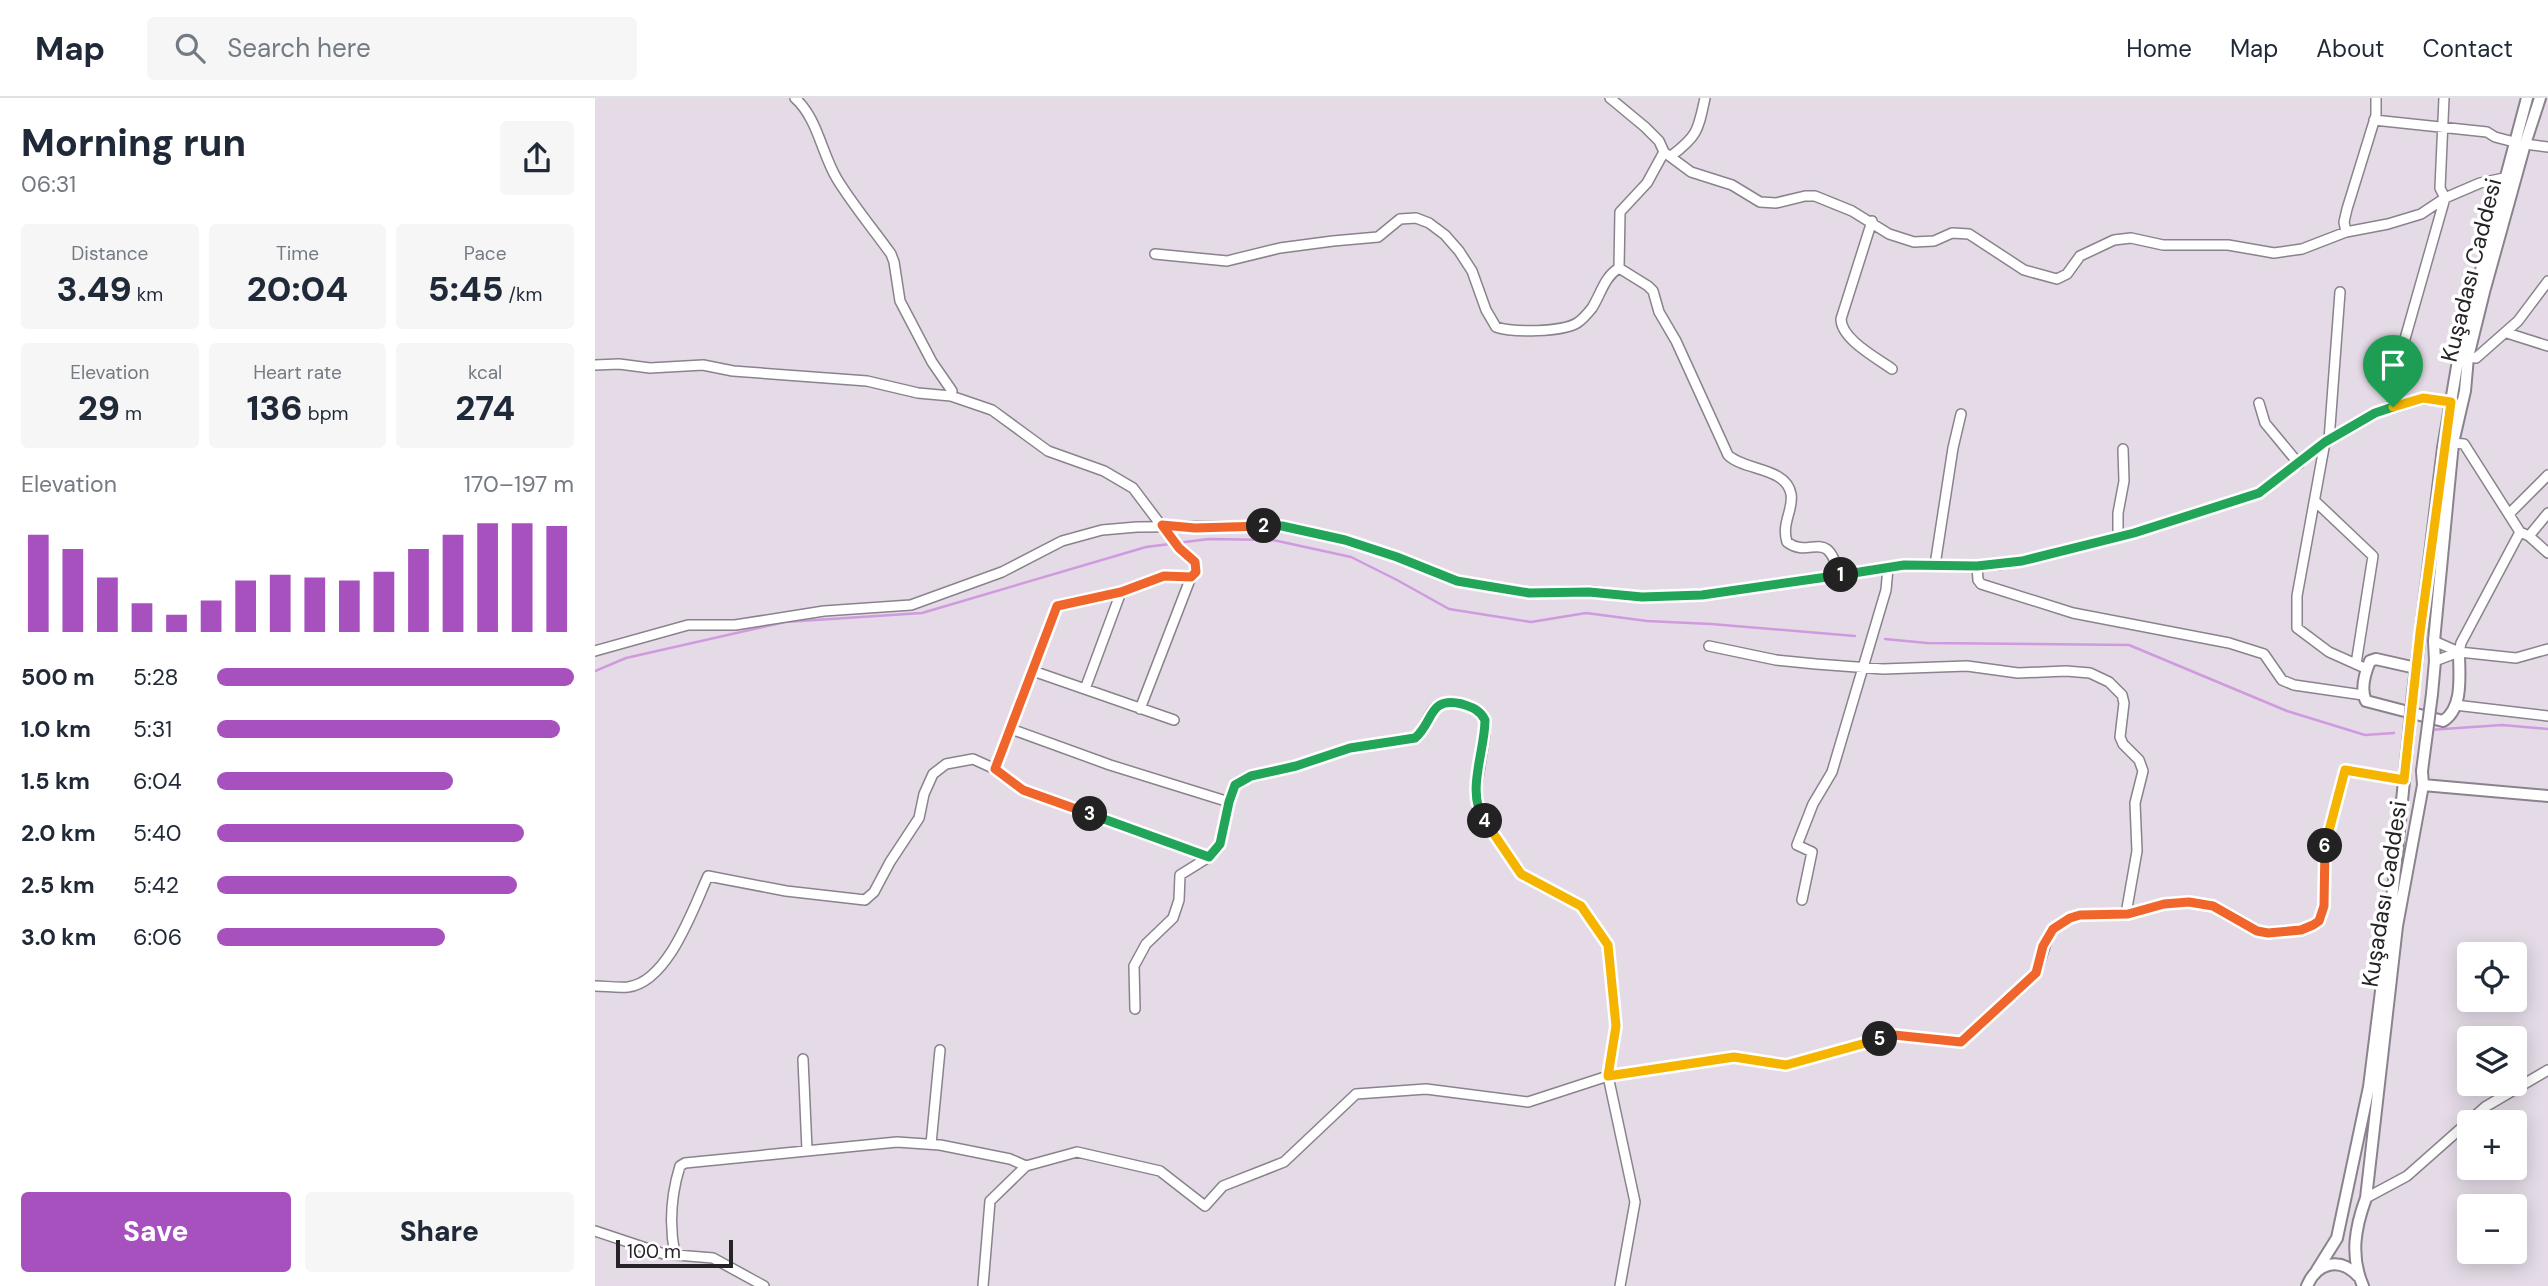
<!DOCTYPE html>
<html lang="en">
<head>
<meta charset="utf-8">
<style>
	body { margin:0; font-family:"DM Sans",sans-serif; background:#f6f6f7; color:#1f2937; height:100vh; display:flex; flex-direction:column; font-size:26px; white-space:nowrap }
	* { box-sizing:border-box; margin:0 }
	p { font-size:23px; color:#747a83 }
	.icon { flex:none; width:38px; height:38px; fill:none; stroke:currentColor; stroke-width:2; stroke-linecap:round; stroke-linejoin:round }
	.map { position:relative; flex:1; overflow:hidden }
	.side { display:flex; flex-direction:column; background:#fff; width:595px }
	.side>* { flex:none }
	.buttons { position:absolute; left:1862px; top:844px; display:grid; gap:14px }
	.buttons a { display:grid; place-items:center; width:70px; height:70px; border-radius:7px; background:#fff; box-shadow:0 4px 18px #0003; font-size:35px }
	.scale { position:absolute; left:21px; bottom:18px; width:117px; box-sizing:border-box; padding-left:7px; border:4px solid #262327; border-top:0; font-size:19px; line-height:24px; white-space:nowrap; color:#262327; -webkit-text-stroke:5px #fff; paint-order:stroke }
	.pin { position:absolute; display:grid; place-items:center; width:60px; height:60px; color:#fff; margin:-72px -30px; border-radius:50% 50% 50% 0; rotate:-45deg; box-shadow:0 0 7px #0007 }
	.pin .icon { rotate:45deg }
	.km { position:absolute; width:35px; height:35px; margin:-18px; border-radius:50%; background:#222; color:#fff; font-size:19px; line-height:35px; text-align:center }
	.round { display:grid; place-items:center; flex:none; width:74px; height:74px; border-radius:7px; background:#f6f6f7 }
	.overview { display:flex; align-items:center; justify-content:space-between; height:119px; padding:0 21px }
	h1 { font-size:38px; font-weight:800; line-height:52px }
	.metrics { display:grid; grid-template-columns:repeat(3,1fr); gap:10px; height:119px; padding:7px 21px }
	.metrics div { display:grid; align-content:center; border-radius:7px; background:#f6f6f7; text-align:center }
	.metrics b { font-size:35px; font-weight:800 }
	.metrics small { font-size:19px; font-weight:400 }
	.metrics p { font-size:19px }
	.chart { height:196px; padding:14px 21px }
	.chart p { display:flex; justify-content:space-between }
	.chart svg { width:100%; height:126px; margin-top:7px; stroke:#a751bf; stroke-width:6 }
	.action { display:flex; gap:14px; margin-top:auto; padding:14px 21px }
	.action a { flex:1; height:80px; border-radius:7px; background:#a751bf; color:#fff; font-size:28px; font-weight:800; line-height:80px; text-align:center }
	.action a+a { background:#f6f6f7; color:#1f2937 }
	ul { padding:0 21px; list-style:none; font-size:23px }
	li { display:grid; grid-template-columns:112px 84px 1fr; align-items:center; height:52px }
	li i { height:18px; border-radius:9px; background:#a751bf }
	header { display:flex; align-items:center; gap:42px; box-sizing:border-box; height:98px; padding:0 35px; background:#fff; border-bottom:2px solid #e0e1e3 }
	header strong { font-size:33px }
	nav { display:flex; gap:38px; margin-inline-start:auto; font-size:24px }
	.search { width:490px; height:63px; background:#f6f6f7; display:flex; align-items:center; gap:18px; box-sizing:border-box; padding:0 24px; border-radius:7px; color:#747a83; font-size:26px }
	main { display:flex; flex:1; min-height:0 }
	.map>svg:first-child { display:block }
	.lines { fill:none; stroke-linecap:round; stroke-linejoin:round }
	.stream { stroke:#d09adf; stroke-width:2.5 }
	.minor-casing { stroke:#8a828c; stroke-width:12 }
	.major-casing { stroke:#8a828c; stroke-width:14 }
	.minor { stroke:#fff; stroke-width:9 }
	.major { stroke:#fff; stroke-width:10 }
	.major-bridge-casing { stroke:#8a828c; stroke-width:14; stroke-linecap:butt }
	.major-bridge { stroke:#fff; stroke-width:10 }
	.split-1-casing { stroke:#fff; stroke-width:14 }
	.split-2-casing { stroke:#fff; stroke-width:14 }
	.split-3-casing { stroke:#fff; stroke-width:14 }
	.split-4-casing { stroke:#fff; stroke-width:14 }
	.split-5-casing { stroke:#fff; stroke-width:14 }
	.split-6-casing { stroke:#fff; stroke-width:14 }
	.split-7-casing { stroke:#fff; stroke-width:14 }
	.split-1 { stroke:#22a559; stroke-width:9 }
	.split-2 { stroke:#22a559; stroke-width:9 }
	.split-3 { stroke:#f0652b; stroke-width:9 }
	.split-4 { stroke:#22a559; stroke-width:9 }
	.split-5 { stroke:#f5b400; stroke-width:9 }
	.split-6 { stroke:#f0652b; stroke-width:9 }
	.split-7 { stroke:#f5b400; stroke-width:9 }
	.labels { text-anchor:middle; stroke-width:7; stroke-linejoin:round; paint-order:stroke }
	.street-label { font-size:23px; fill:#262327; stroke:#fff }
</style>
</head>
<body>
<header>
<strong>Map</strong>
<div class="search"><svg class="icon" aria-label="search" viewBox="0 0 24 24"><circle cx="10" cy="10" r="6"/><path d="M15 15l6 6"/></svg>Search here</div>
<nav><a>Home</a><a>Map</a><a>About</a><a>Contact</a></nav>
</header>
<main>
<section class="side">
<div class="overview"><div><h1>Morning run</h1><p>06:31</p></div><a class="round"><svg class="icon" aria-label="share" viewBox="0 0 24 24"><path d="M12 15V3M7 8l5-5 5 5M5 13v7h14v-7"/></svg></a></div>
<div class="metrics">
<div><p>Distance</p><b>3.49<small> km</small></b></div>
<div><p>Time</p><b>20:04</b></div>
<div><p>Pace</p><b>5:45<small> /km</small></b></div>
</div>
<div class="metrics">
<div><p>Elevation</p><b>29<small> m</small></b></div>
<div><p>Heart rate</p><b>136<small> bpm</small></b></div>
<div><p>kcal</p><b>274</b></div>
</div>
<div class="chart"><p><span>Elevation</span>170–197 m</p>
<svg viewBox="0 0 160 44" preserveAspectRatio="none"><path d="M5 44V10M15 44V15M25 44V25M35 44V34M45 44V38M55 44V33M65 44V26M75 44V24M85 44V25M95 44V26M105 44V23M115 44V15M125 44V10M135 44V6M145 44V6M155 44V7"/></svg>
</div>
<ul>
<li><b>500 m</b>5:28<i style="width:100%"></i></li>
<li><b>1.0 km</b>5:31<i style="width:96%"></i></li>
<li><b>1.5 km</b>6:04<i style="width:66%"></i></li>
<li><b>2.0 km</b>5:40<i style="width:86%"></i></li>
<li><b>2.5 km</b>5:42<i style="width:84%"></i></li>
<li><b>3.0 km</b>6:06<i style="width:64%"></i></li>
</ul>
<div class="action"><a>Save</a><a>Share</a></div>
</section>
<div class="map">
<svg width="1953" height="1188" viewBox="0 0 1953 1188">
	<rect width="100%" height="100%" fill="#e4dbe6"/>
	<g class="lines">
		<path class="stream" d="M582,445l32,-4 64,1 78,17 46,23 52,29 82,13 55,-9 61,8 64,3 144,12
			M1290,541l42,4 202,2 158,66 78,24 29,-2
			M0,573l31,-13 159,-36 137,-9 224,-66 24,-3
			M1834,632l73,-5 46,4"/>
		<g class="minor-casing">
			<path id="minor" d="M200,0c23,21 26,54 42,81 16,26 36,50 54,75l3,8 6,39 32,61 20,29 -1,5
				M1015,0l35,29 14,14 5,11 27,20 41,13 28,17 16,1 29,-7h10l37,15 37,23 25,8 20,-1 18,-8 17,1 55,36 33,9 10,-5 13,-18 34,-16 17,-2 32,7h65l46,8 28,-4 44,-17 42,-8 33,-10 24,-16 35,-15 24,-5
				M1779,22l113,12 8,5 19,5
				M1930,46l23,3
				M1076,58c27,-20 27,-26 34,-58
				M1277,123l-31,98c0,20 36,39 51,50
				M1751,134l-2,-10 3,-13 29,-94v-17
				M560,156l72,7 53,-13 53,-7 45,-4 22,-18 16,-1 13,5 16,12 14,16 13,20 14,39 10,17c17,6 66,5 81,-4 5,-3 11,-10 15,-15 9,-14 12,-31 27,-40l1,-56 27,-29 17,-31
				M1024,170l29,18 5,5 6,21 17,29 52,114c16,16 58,12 63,39 3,15 -10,29 -4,48 23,18 41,-17 52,34
				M1912,235l41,13
				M1873,259l8,1 42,-37 30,-40
				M0,267l24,-1 31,4 53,-3 30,6 134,10 51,12 33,3 41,14 56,41 56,20 29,17 46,61 16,13 1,10 -5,5 -51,132
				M1664,305l6,20 34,41
				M1798,309l-2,-19 54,-190 -5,-10 4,-90
				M1734,342l11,-148
				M1730,344l-28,154v32l32,24 38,17
				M1858,345l11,1 56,88
				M1720,403l58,55 -17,108
				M1914,416l39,-39
				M1934,438l19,-23
				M1523,439v-24l6,-32 -1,-32
				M1340,467l18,-117 8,-34
				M1382,468l1,14 3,4 92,29 156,30 35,11 18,26 12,5 69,10
				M1839,543l25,11 57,6 32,-9
				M1114,548l67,14 40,4 67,5 84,-3 51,7 48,-2 24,2 19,9 13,13 2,8 -4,34 3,7 16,16 4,11 -8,32 2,48 -10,57 1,6
				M0,553l93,-26h47l89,-14 87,-6 91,-33 60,-31 40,-11 35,-3 145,-1 63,14 52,17 60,24 72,12 60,-2 53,6 60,-2 202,-30h93l25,-4 112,-28 125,-40 66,-51 51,-29 47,-14 28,3
				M1864,554l2,-9 59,-111 9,4 19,17
				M1840,563l24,-9
				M438,573l141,49
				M490,591l36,-97
				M1860,607l93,11
				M416,631l99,36 119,37
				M400,671l62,-163 64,-14 43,-16 27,1
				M1207,802l10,-48 -15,-7 16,-41 19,-32 54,-182 2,-22
				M0,888c10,0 22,2 33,1 40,-5 65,-78 80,-111l78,15 79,9 9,-8 16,-30 29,-44 5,-24 9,-20 13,-10 27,-5 22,10 28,21 186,67 11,-13 9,-42 6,-17 16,-9 45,-10 54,-18 65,-10c10,-8 11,-20 19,-29 13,-13 35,-4 48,5l3,6v14l-8,50v26l45,64 59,32 27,39 8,81 -8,50 27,126 -15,84
				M540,911l-1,-43 12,-22 27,-26 6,-18 1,-25 29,-18
				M208,961l4,91
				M336,1046l9,-94
				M1771,1100l41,-22 78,-69 63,-37
				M0,1133l69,23 49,4 51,28
				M80,1157c-6,-30 -4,-60 5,-89l5,-3 212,-21 43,3 70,14 16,7
				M388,1188l7,-85 36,-35 51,-14 83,19 45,35 18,-20 61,-24 72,-68 70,-5 102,13 80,-26 126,-19 52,8 108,-30 67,7 75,-69 12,-36 5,-8 17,-11 10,-3 48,-1 36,-10 24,-2 25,4 45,25 10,2 33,-3 12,-5 6,-4 5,-14 1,-62 20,-75 59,10"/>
		</g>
		<g class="major-casing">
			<path id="major" d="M1821,570l-40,-9 -6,2c-5,12 -10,28 -4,40l77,20c21,-13 16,-47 16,-69
				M1818,595l30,-245 17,-99 67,-251
				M1837,596l3,-33 -1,-20 19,-198 12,-52 3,-34 16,-65 41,-148 15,-46
				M1828,687l125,11
				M1722,1172l20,-32 32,-151 21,-168 15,-148
				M1712,1188c10,-24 33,-29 51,-10
				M1768,1188c-13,-30 -8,-58 3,-88l31,-272 26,-141 -1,-14"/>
		</g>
		<use href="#minor" class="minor"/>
		<use href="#major" class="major"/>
		<g class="major-bridge-casing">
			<path id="major-bridge" d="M1810,673l8,-78
				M1827,673l10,-77"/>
		</g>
		<use href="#major-bridge" class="major-bridge"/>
	</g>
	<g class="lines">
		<g class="split-1-casing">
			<path id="split-1" d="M1246,477l63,-10 73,1 45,-5 112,-28 125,-40 66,-51 50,-29 18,-6"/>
		</g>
		<g class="split-2-casing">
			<path id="split-2" d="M669,428h18l63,14 52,17 60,24 72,12 60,-1 53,5 60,-2 139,-20"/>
		</g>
		<g class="split-3-casing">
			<path id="split-3" d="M495,716l-67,-24 -28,-21 62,-163 64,-14 43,-16 27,1 5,-5 -1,-10 -16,-14 -17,-23 33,3 69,-2"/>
		</g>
		<g class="split-4-casing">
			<path id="split-4" d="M495,716l119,43 11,-13 9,-42 6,-17 16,-9 45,-10 54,-18 65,-10c19,-16 13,-42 47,-34 10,3 18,6 23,16 0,32 -20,73 0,101"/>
		</g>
		<g class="split-5-casing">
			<path id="split-5" d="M890,723l36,53 60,32 27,39 8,81 -8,50 126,-19 52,8 94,-26"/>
		</g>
		<g class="split-6-casing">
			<path id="split-6" d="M1285,941l14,-4 67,7 75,-69 7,-27 10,-17 17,-11 10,-3 48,-1 36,-10 25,-2 24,4 44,25 11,2 33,-3 12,-5 6,-4 5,-15 1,-60"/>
		</g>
		<g class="split-7-casing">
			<path id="split-7" d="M1730,748l20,-76 59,10 16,-147 31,-231 -28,-4 -30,9"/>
		</g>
		<use href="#split-1" class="split-1"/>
		<use href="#split-2" class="split-2"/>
		<use href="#split-3" class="split-3"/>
		<use href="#split-4" class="split-4"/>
		<use href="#split-5" class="split-5"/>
		<use href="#split-6" class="split-6"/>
		<use href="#split-7" class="split-7"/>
	</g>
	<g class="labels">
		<g class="street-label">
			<text transform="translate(1876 172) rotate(-76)" y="8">Kuşadası Caddesi</text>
			<text transform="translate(1789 796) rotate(-81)" y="8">Kuşadası Caddesi</text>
		</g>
	</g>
</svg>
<div class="buttons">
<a><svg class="icon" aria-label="locate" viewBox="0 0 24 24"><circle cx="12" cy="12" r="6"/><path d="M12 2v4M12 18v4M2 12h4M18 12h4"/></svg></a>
<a><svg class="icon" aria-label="layers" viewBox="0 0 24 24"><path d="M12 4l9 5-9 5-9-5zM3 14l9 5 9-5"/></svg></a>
<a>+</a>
<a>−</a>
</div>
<div class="scale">100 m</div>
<div class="pin" style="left:1798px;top:309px;background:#1e9e55"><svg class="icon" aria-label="arrive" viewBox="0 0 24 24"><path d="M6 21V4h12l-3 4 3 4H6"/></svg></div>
<b class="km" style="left:1246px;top:477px">1</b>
<b class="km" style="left:669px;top:428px">2</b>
<b class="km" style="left:495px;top:716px">3</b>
<b class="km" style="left:890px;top:723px">4</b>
<b class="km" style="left:1285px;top:941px">5</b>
<b class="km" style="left:1730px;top:748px">6</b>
</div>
</main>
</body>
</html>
